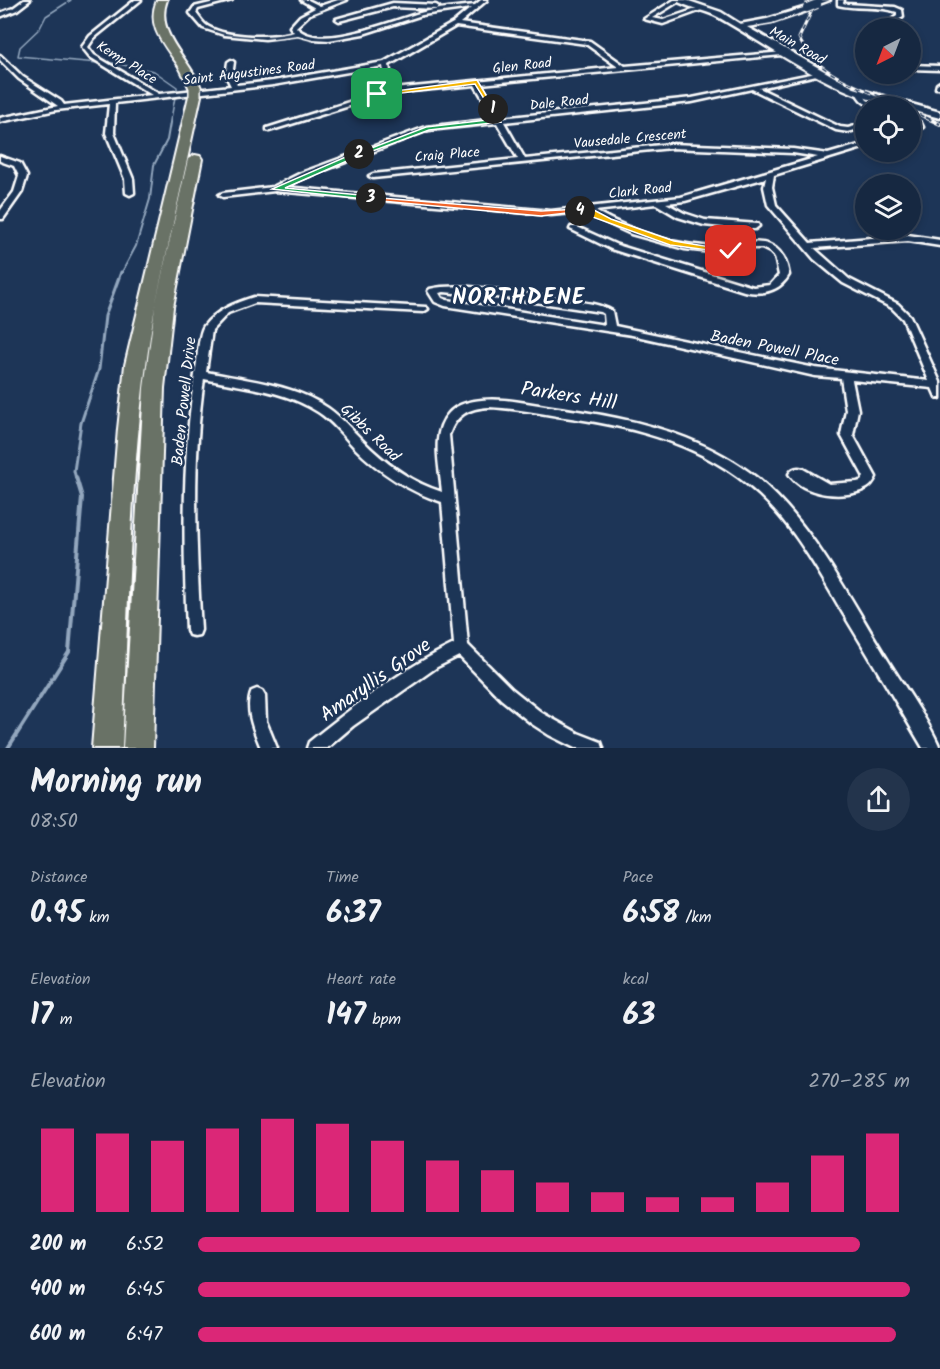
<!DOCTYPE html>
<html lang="en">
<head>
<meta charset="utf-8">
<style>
	body { margin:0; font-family:Kalam,sans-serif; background:#23344c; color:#f1f3f6; height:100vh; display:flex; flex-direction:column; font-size:22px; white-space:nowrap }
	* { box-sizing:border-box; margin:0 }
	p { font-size:20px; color:#9ea6b1 }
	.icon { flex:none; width:33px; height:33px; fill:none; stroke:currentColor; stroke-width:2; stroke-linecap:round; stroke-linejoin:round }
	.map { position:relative; height:748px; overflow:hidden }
	.sheet { display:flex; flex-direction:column; background:#162841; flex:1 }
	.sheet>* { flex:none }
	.needle { width:39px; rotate:222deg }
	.fabs { position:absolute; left:855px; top:18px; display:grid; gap:12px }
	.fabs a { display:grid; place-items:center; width:66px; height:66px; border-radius:50%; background:#162841; box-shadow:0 3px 9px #0003,0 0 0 2px #35445a; font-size:30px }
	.pin { position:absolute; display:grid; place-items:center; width:51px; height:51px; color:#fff; margin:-26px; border-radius:12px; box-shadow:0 3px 9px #0006 }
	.km { position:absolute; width:30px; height:30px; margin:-15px; border-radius:50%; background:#222; color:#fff; font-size:16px; line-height:30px; text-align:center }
	.round { display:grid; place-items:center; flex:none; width:63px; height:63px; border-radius:32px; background:#23344c }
	.head { display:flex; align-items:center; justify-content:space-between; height:102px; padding:0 30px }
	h1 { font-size:33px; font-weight:600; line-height:45px }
	.metrics { display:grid; grid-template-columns:repeat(3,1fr); gap:9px; height:102px; padding:6px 30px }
	.metrics div { display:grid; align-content:center }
	.metrics b { font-size:30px; font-weight:600 }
	.metrics small { font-size:16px; font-weight:400 }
	.metrics p { font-size:16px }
	.chart { height:168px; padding:12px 30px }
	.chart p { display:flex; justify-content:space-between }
	.chart svg { width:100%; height:108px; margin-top:6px; stroke:#db2777; stroke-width:6 }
	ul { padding:0 30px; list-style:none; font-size:20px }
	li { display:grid; grid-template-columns:96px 72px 1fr; align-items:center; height:45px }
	li i { height:15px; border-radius:8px; background:#db2777 }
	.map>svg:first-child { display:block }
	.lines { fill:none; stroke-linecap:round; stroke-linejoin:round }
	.stream-far3 { stroke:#93a7be; stroke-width:1.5 }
	.stream-far2 { stroke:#93a7be; stroke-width:2 }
	.stream-far1 { stroke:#93a7be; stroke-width:3 }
	.stream { stroke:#93a7be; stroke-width:4 }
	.minor-casing { stroke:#fff; stroke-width:5 }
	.secondary-casing { stroke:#fff; stroke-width:5 }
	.motorway-casing { stroke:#fff; stroke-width:4 }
	.minor { fill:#1d3557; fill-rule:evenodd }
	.secondary { fill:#1d3557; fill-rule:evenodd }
	.motorway { fill:#697266; fill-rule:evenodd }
	.rail-far1-casing { stroke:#fff; stroke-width:3 }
	.rail-casing { stroke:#fff; stroke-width:4 }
	.rail-far1 { stroke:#1d3557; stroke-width:1.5; stroke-dasharray:5; stroke-linecap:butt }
	.rail { stroke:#1d3557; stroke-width:2; stroke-dasharray:7; stroke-linecap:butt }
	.secondary-bridge-casing { stroke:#fff; stroke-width:10; stroke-linecap:butt }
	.motorway-bridge-casing { stroke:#fff; stroke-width:14; stroke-linecap:butt }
	.secondary-bridge { stroke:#1d3557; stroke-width:8 }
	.motorway-bridge { stroke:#697266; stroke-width:11 }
	.split-1 { fill:#f5b400; stroke:#fff; stroke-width:1.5 }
	.split-2 { fill:#22a559; stroke:#fff; stroke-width:1.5 }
	.split-3 { fill:#22a559; stroke:#fff; stroke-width:1.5 }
	.split-4 { fill:#f0652b; stroke:#fff; stroke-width:1.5 }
	.split-5 { fill:#f5b400; stroke:#fff; stroke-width:1.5 }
	.labels { text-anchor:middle; stroke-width:5; stroke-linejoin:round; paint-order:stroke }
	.far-street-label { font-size:14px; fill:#fff; stroke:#1d3557 }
	.street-label { font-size:16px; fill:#fff; stroke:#1d3557 }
	.near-street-label { font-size:20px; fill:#fff; stroke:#1d3557 }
	.district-label { font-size:22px; font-weight:bold; letter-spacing:1.5px; fill:#fff; stroke:#1d3557 }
</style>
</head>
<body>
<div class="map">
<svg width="940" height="748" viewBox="0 0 940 748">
	<rect width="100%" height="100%" fill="#1d3557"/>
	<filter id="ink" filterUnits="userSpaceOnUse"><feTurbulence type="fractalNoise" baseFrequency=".0167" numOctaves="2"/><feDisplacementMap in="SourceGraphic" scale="12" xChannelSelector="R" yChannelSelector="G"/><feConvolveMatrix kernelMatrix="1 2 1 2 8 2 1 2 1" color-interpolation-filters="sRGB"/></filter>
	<g filter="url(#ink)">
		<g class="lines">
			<path class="stream-far3" d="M71,0l-25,16 -6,12 -20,19 -2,9 80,7
				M112,63l42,8 23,16v4
				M171,119l4,-22"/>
			<path class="stream-far2" d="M121,274l15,-28 14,-47 4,-34 13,-25 4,-23"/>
			<path class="stream-far1" d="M76,479l-2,-8 7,-48 18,-54 6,-53 16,-44"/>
			<path class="stream" d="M8,748l61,-96 13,-155 -6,-20"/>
			<g class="minor-casing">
				<path id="minor" d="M24,0h6l-13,10 -17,7v-4l13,-5z
					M135,0h6l-47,38 -6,9 6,8 65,39 72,-8 -5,-10 2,-14 3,-2 3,2 -2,14 5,9 36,-4 111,-19 69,-39 18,-15 -49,7 -59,19 -34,6 -16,-1 -15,-4 -33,4 -41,-4 -21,-7 -13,-15 4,-6 29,-7h9l-34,9 -2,4c4,5 7,11 13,14 19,11 64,11 85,5l-4,-5 10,-11 15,-8 -14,-8h7l12,6 18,-6h9l-37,14 -14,13c22,26 97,-7 124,-14 18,-5 37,-6 55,-8l6,-5h6l-27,23 130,18 35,25 159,-14v2l-2,1 -301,29 20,34 191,-20 129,-26v2l-62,14 81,39 8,1 18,-5v4l-18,5 -12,-2 -84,-41 -60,13 -188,20 21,37 146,-15 122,5 35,5 38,-11v4l-92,28 -2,12 4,18 34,38 98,-8 32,5v6l-32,-5 -94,7 35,31 49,25 12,12 30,66v16l-4,-1 -4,-9 -80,-8 6,30 -5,25 23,42c-2,4 -5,9 -9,11 -21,12 -64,8 -78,-14 3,-5 8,-7 14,-5l26,15 28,-2 4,-1 3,-4 -23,-42 5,-25 -5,-32 -26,-2 -183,-41 -187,-29 -10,-4 -7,-11 2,-2c34,-8 97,6 133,11 16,2 36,3 49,11l3,15 200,42 114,13 -26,-62 -11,-11 -49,-25 -29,-24 -46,-54 -4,-18 2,-9 -81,23 -19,2 18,10 21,7 53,4 1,2 -4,3h-14l-37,-4 -26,-8 -22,-13 -61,7c38,21 80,35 124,36 17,1 34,-9 51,-2 12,5 17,17 19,30 -10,17 -27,20 -45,16l-133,-42 -41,-20 1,-2h6l40,18 136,42 17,-2 9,-10 -4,-18 -5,-5 -8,-4h-9l-34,5 -34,-4 -54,-15 -47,-22 -33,3 -276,-24 -52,6 -4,-2 4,-2 50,-6 28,-14 125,-46 69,-8 -20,-34 -84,8 -122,38 -2,-1v-2l120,-38 -4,-24 -110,19 -158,18 -1,30 19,46 1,14 -4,2 -4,-2 -1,-14 -19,-46 3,-29 -53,6 -56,12v-4l58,-12 -39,-27 -19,-19v-5l23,22 38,24 3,4 88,-10 -62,-38 -8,-10 8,-11zM456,26l130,18 32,23 -225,22 -4,-24zM497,123l21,36 -145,15 -4,2 4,2 298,-30 122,5 25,4 -137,40 -130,14 -267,-24 23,-10 122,-47zM444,292l71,7 86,13 3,2 1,11 -158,-25 -5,-2 -3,-5z
					M674,0h7l-29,18 11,2 39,-13 5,1 -44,16 -19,-5z
					M838,0h6l-1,3 4,1 48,3 7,3 1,7 -18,11h-5l17,-12v-4c-19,-7 -39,-2 -59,-7z
					M393,3l43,2 3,2 -3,2 -43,-2 -54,14 -3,-2z
					M910,65l30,1v4l-30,-1z
					M940,82v6h-4l1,-4z
					M860,92l2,1 5,7 14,6c-11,1 -19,-2 -24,-12z
					M910,117l11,6 2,4 -13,7v-5l6,-4 -6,-3z
					M0,156l20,7 7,13 -5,16 -19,27h-3v-8l14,-19 5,-16 -5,-10 -14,-5z
					M254,297l172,10 2,2 -5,3 -168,-9 -27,10 -16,17 -6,42c40,8 88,12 122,36 13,9 23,21 34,32 23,23 48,42 80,52 -2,-25 -12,-59 7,-79 8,-9 21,-12 33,-13 21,-2 42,3 63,6 48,7 96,14 141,32 25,10 50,23 71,40 57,47 94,123 132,184 16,26 40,59 51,86h-17c-26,-44 -52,-89 -79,-133 -27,-46 -54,-97 -97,-131 -54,-44 -123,-59 -190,-68 -23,-4 -45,-8 -68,-9 -21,1 -33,8 -40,28l19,210 44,44 30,24 36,20 23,9 2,6h-28l-26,-13 -17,-11 -31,-25 -42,-43 -22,11 -84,59 -26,22h-20l2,-6c45,-36 93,-73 145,-98l-12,-142c-35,-11 -62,-29 -88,-55 -11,-12 -22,-26 -36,-35 -33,-22 -76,-25 -114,-33 -12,83 -8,168 -3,251l-2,5 -5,1 -5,-1 -2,-5c-4,-90 -5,-180 10,-268 1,-9 2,-29 7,-36 12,-16 31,-23 50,-29z
					M257,689l5,2 3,5 1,25 11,27h-16c-7,-17 -17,-39 -9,-57z"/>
			</g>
			<g class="secondary-casing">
				<path id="secondary" d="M675,0h11l35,12 19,12 27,-5 43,-13v4l-38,13 -25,4 107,61 86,24v6l-30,-8v-4c-62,0 -138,-59 -192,-89 -13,-7 -30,-9 -43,-17z
					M820,0h10l-16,6v-4z"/>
			</g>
			<g class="motorway-casing">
				<path id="motorway" d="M157,0h10c-13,34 23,58 34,88l-2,3h-8c-5,-9 -8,-18 -13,-26 -15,-22 -32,-39 -21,-65z
					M195,92l6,4 -46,210 33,-147 7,-4 5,1 2,3 -29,148 -9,81 -11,360h-30l21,-360 11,-81c-26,145 -26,295 -33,441h-30l26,-319 7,-64 64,-269z"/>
			</g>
			<use href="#minor" class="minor"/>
			<use href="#secondary" class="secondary"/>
			<use href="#motorway" class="motorway"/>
			<g class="rail-far1-casing">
				<path id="rail-far1" d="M806,0l6,10 -13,28c16,38 69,52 104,68
					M910,110l18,9"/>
			</g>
			<g class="rail-casing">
				<path id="rail" d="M925,117l15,7"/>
			</g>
			<use href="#rail-far1" class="rail-far1"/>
			<use href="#rail" class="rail"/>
			<g class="secondary-bridge-casing">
				<path id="secondary-bridge" d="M807,8l10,-4"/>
			</g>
			<g class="motorway-bridge-casing">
				<path id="motorway-bridge" d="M195,88v8"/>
			</g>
			<use href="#secondary-bridge" class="secondary-bridge"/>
			<use href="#motorway-bridge" class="motorway-bridge"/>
		</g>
	</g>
	<path class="split-1" d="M477,80l18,30h-4l-16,-26 -98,12 -3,-2z"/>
	<path class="split-2" d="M491,108h4l6,14 -72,8 -67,25 -6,-1 70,-27 69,-8z"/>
	<path class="split-3" d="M357,152l6,2 -78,34 86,8 3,4 -102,-11z"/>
	<path class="split-4" d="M369,197l172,14 39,-2 4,2 -43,5 -170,-16z"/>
	<path class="split-5" d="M590,208l21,11 63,22 61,10 -4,2 -61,-8 -94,-34z"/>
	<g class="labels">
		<g class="far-street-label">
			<text transform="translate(798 45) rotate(30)" y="5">Main Road</text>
			<text transform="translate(127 62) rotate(32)" y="5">Kemp Place</text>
			<text transform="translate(522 65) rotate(-6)" y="5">Glen Road</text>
			<text transform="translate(249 72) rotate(-7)" y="5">Saint Augustines Road</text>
			<text transform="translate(559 102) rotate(-6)" y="5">Dale Road</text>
			<text transform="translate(630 138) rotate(-5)" y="5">Vausedale Crescent</text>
			<text transform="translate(447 154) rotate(-5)" y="5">Craig Place</text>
			<text transform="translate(640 190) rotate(-6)" y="5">Clark Road</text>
		</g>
		<g class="street-label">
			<text transform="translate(775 347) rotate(11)" y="6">Baden Powell Place</text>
			<text transform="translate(183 401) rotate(-84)" y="6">Baden Powell Drive</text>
			<text transform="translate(371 432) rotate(44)" y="6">Gibbs Road</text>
		</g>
		<g class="near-street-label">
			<text transform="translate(569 395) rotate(9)" y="7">Parkers Hill</text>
			<text transform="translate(375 679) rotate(-35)" y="7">Amaryllis Grove</text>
		</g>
		<g class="district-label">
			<text x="519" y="304">NORTHDENE</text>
		</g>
	</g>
</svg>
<div class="fabs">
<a><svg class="needle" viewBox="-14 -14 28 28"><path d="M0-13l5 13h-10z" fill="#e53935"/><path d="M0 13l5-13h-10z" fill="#9ea6b1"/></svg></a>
<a><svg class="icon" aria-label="locate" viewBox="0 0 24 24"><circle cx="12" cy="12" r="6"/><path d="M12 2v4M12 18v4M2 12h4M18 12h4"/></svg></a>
<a><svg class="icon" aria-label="layers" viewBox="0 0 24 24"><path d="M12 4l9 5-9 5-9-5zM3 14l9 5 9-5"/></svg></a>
</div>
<div class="pin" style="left:377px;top:94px;background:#1e9e55"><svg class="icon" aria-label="arrive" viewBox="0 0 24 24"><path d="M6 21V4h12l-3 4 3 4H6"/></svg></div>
<div class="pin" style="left:731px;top:251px;background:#d93025"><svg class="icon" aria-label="check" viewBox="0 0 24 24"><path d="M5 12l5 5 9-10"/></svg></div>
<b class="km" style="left:493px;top:109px">1</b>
<b class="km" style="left:359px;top:154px">2</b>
<b class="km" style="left:371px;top:198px">3</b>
<b class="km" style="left:580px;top:211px">4</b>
</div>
<section class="sheet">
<div class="head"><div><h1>Morning run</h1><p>08:50</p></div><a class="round"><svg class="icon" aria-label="share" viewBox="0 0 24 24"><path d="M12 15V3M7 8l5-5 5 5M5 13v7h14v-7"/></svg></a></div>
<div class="metrics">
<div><p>Distance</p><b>0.95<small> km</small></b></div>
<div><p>Time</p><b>6:37</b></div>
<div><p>Pace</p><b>6:58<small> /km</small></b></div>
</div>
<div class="metrics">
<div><p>Elevation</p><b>17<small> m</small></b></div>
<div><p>Heart rate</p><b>147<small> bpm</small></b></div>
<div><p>kcal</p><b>63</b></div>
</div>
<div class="chart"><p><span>Elevation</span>270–285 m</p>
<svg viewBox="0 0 160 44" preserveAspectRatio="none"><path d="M5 44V10M15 44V12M25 44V15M35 44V10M45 44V6M55 44V8M65 44V15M75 44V23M85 44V27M95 44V32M105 44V36M115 44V38M125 44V38M135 44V32M145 44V21M155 44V12"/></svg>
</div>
<ul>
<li><b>200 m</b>6:52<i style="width:93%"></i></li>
<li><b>400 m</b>6:45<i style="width:100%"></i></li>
<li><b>600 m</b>6:47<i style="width:98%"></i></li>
</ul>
</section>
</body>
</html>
